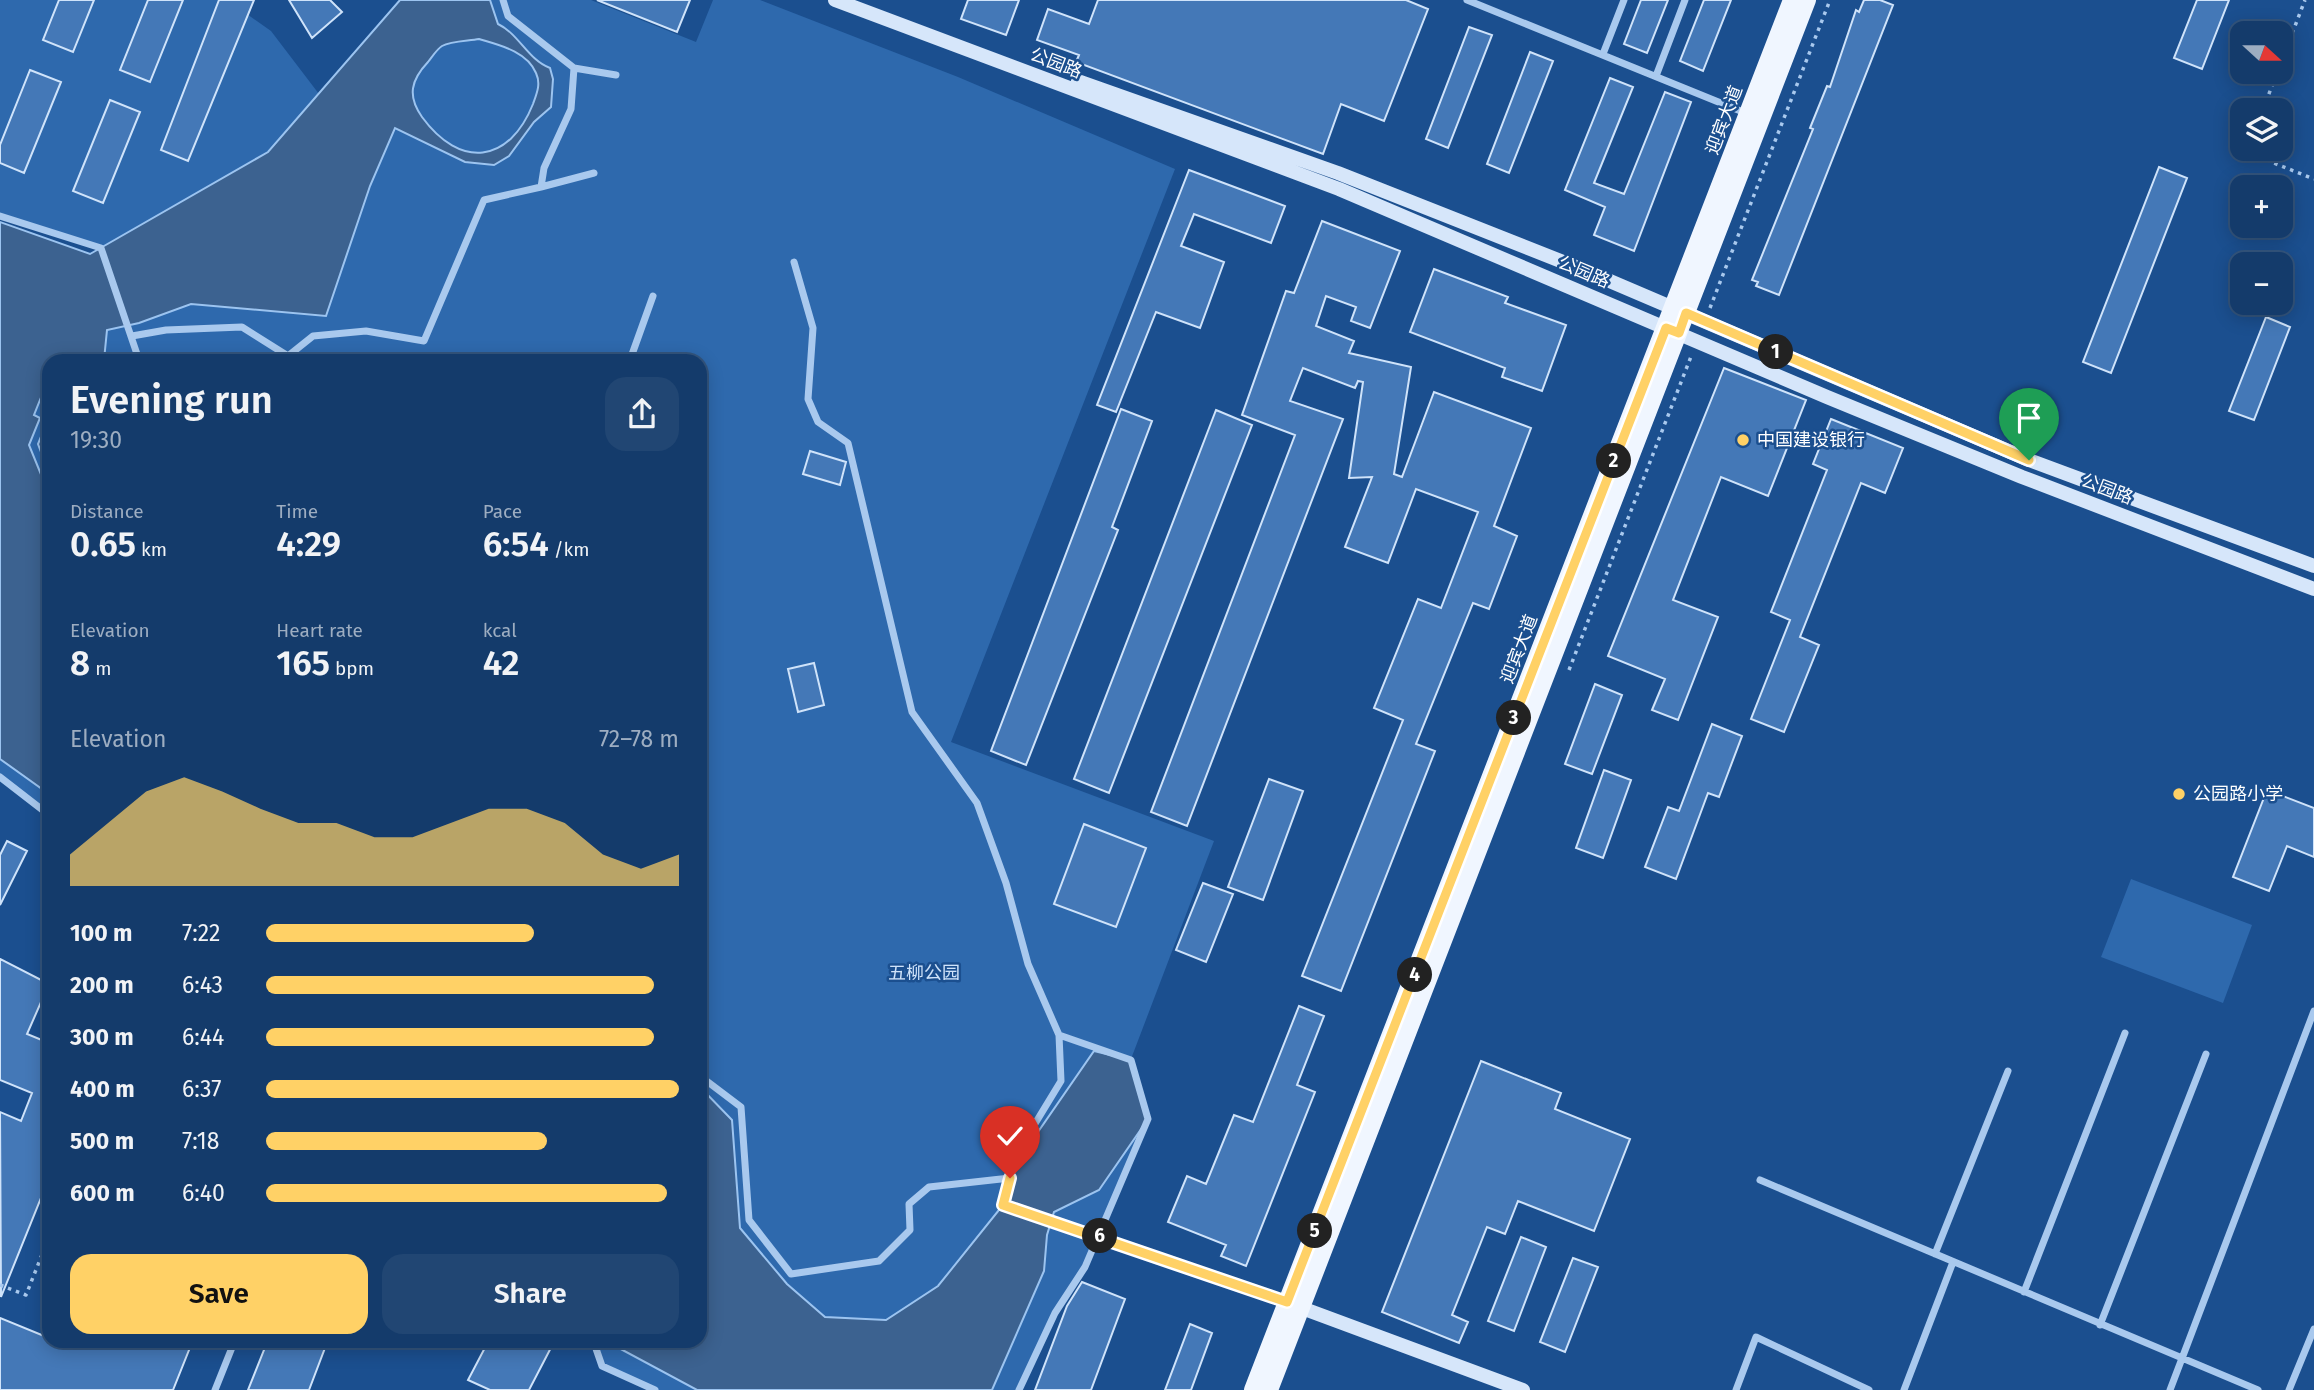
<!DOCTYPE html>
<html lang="en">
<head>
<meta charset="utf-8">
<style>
	body { margin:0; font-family:"Fira Sans","Noto Sans SC",sans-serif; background:#214673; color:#f1f3f6; height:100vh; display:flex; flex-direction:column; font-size:26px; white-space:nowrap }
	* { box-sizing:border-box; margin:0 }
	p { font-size:23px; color:#9dadc1 }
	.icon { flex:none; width:38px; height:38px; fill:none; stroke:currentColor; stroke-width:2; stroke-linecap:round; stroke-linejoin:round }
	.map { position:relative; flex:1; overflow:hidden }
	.side { position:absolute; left:42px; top:354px; width:665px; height:994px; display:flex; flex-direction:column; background:#143b6b; border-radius:21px; box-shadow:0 4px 18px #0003,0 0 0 2px #33557e }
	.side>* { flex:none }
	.needle { width:46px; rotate:111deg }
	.controls { position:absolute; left:2230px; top:21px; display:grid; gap:14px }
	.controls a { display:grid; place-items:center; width:63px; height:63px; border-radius:14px; background:#143b6b; box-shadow:0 4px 18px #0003,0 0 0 2px #33557e; font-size:35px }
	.pin { position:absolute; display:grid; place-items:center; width:60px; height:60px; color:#fff; margin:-72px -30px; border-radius:50% 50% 50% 0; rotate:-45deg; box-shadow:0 0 7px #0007 }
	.pin .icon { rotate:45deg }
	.km { position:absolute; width:35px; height:35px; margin:-18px; border-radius:50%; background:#222; color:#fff; font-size:19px; line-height:35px; text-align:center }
	.round { display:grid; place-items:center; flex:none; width:74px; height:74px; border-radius:21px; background:#214673 }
	.summary { display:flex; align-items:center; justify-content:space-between; height:119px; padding:0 28px }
	h1 { font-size:38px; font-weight:600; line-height:52px }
	.metrics { display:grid; grid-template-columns:repeat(3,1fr); gap:10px; height:119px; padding:7px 28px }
	.metrics div { display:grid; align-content:center }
	.metrics b { font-size:35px; font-weight:600 }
	.metrics small { font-size:19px; font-weight:400 }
	.metrics p { font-size:19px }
	.chart { height:196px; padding:14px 28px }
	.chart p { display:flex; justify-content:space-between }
	.chart svg { width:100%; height:126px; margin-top:7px; fill:#ffd166; opacity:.7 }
	.primary-button { display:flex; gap:14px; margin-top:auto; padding:14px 28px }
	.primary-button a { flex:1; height:80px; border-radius:21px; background:#ffd166; color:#111; font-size:28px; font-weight:600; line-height:80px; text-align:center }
	.primary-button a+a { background:#214673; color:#f1f3f6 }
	ul { padding:0 28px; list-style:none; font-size:23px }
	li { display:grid; grid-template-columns:112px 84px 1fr; align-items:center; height:52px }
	li i { height:18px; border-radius:9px; background:#ffd166 }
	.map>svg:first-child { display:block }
	.green { fill:#2e69ad }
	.water { fill:#3c6290; stroke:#9cc4f0; stroke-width:2; fill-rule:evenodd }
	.building { fill:#4478b7; stroke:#cfe3fa; stroke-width:2 }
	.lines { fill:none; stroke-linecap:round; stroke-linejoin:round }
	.path { stroke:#a9c9ee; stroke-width:3.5; stroke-dasharray:3.5 5; stroke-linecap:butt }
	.street { stroke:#a9c9ee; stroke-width:7 }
	.secondary { stroke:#d6e6fa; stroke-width:14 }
	.primary { stroke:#f0f6ff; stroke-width:18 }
	.route-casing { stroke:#fff; stroke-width:14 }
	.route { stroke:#ffd166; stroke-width:9 }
	.poi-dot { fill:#ffd166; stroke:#1b4f8f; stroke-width:2.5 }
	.labels { text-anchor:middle; stroke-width:5; stroke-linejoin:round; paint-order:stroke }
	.street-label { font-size:18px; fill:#fff; stroke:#1b4f8f }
	.poi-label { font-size:18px; fill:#fff; stroke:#1b4f8f; text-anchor:start }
	.park-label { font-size:18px; fill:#cfe3fa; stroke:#1b4f8f }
</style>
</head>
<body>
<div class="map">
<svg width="2314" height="1390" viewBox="0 0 2314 1390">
	<rect width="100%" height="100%" fill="#1b4f8f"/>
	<path class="green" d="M0,0h227l44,31 48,63 81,-94h191l105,42 17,-42h47l198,77 217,92 -224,573 263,99 -83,218 17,60 -63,148 -30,46 -36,77h-364l-53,-24 -9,-25 107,-1v-980h-651v452l-49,-35v-555l90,32 10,-5 -100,-33z
		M2131,879l121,46 -29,78 -122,-46z"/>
	<path class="water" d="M400,0h90l8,24c21,10 30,36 52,44l3,11 -2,28 -17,15 -25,34 -15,9 -29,-3 -70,-34 -25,58 -44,130 -135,-12 -52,19 -32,7 -3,30h-55v37l-7,-2 -8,20 6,3 -11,27 20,49v300l-49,-35v-537l90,32 178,-102zM479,39c20,6 48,12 57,34 5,11 1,20 -3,31 -24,60 -73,65 -111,13 -15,-21 -11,-37 6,-55 4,-5 9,-13 14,-16 9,-5 26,-5 37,-7z
		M49,417v51h-2l-9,-24z
		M1094,1051l37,9 17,59 -49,71 -45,22 -7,23 -3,36 -52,119h-295l-82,-44 -2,-5 87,-1v-253l32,33 8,108 47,56 38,33 61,3 52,-34 65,-81 10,-37z"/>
	<path class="building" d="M59,0h35l-21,52 -30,-12z
		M148,0h35l-33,82 -30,-12z
		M219,0h35l-66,161 -27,-11z
		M289,0h41l12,12 -30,26z
		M597,0h93l-13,32z
		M968,0h51l-13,35 -45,-16z
		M1098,0h308l22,9 -44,112 -43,-17 -18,50 -247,-92 3,-7 -42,-15 11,-31 41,15z
		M1641,0h27l-21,53 -23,-9z
		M1704,0h27l-28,71 -23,-10z
		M1864,0h16l13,5 -114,290 -23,-9 2,-4 -6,-2 61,-151 -3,-1 17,-42 3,1 26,-77 3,2z
		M2197,0h32l-27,69 -28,-11z
		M1469,27l23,8 -44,113 -22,-9z
		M1530,52l23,9 -44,112 -22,-9z
		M30,70l31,12 -37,91 -24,-10v-18z
		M1610,78l23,9 -39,96 30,11 41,-102 26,10 -57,149 -40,-16 11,-28 -40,-17z
		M110,100l30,12 -37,91 -30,-12z
		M2159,167l28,11 -76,195 -28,-11z
		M1189,170l96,36 -14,37 -77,-29 -13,32 43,16 -24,66 -44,-16 -40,100 -19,-7z
		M1322,221l78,30 -30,77 -19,-7 5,-14 -30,-11 -10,30 38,15 -5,12 62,14 -17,107 8,3 32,-85 97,36 -37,98 23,10 -28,73 -16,-6 -57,141 19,7 -94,240 -39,-15 101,-256 -29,-12 44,-109 23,9 37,-96 -62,-23 -28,74 -43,-16 27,-70 -23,1 14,-96 -5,-1 -3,7 -52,-20 -13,33 53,18 -156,407 -36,-14 144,-377 -53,-20 44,-124 8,2z
		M1434,269l74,28 -3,6 61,22 -24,66 -40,-14 3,-9 -95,-36z
		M2266,317l24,10 -36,93 -25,-9z
		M1724,368l82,32 -38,96 -47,-19 -48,123 45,17 -40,103 -26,-10 13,-31 -57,-23z
		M1121,409l31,12 -40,106 6,3 -92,235 -35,-14z
		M1216,410l36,15 -143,368 -35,-14z
		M1831,419l72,29 -18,45 -24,-10 -61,154 19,8 -35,87 -33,-13 39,-99 -19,-8 56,-142 -14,-6z
		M810,451l36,11 -6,23 -37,-11z
		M814,663l10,42 -26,7 -10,-43z
		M1595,684l27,11 -30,79 -27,-10z
		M1712,724l30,12 -23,61 -11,-4 -32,86 -31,-12 23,-60 11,4z
		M1604,770l27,10 -28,78 -27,-10z
		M1269,779l34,12 -40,109 -35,-13z
		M2267,790l47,18v49l-27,-11 -18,45 -36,-14z
		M1084,824l62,24 -30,79 -62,-23z
		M7,841l20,10 -27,54v-50z
		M1203,883l30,11 -27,68 -30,-12z
		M0,959l49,25 -22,50 22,9v135l-48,119 -1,-185 21,9 11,-28 -32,-13z
		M1299,1006l25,10 -27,69 18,7 -69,174 -25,-10 5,-11 -58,-23 19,-46 19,8 28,-69 19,7z
		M1481,1061l80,32 -6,16 75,30 -36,92 -76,-30 -13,33 -18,-7 -35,88 16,7 -9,21 -77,-31z
		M1521,1237l25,10 -32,84 -26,-10z
		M1573,1258l25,9 -33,85 -25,-10z
		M1082,1282l43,17 -34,91h-56l32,-84z
		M0,1318l71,29 1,-7h121l-20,50h-173z
		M1190,1324l22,9 -21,57h-26z
		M268,1340h60l-19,50h-61z
		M489,1340h66l-26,50h-39l-22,-10z"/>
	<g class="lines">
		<path class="path" d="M2280,65l25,-65
			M2263,110l14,-38
			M2248,149l-2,3 68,27
			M1710,308l120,-308
			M1569,670l123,-316
			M1110,1239l161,58
			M0,1285l26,10 23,-58"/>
		<path class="street" d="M503,0l5,16 66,52
			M1467,0l281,114
			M1603,54l21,-54
			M1656,76l29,-76
			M594,173l-53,14 3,-19 27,-59 3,-41 42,7
			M0,216l101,32 38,112
			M794,262l19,66 -5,71 10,23 30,21 64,269 65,91 29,80 22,81 31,71 72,25 17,59 -63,148 -30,46 -36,77
			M132,336l34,-6 76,-3 46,29 25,-20 53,-5 58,10 60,-141 57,-13
			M630,360l23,-64
			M0,777l49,38
			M700,1076l41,31 8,113 42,54 88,-13 31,-31 -1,-26 20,-17 81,-9 -7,27 95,30
			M1010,1178l9,-28 42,-69 -2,-46
			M1760,1180l498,210
			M1935,1254l73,-183
			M2024,1292l101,-259
			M2100,1325l106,-271
			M593,1340l9,26 53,24
			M215,1390l20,-50
			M1736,1390l20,-53 113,53
			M1904,1390l49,-128
			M2170,1390l144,-379
			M2289,1390l25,-61"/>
		<path class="secondary" d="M835,0l504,189 488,208 195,80 292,112
			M1078,81l260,92 253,100 438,187 285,106
			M1291,1304l232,86"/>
		<path class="primary" d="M1253,1390l539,-1390
			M1269,1390l538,-1390"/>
	</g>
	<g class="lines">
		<g class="route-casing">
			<path id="route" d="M1010,1178l-7,27 284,97 379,-974 13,5 7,-20 343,147"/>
		</g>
		<use href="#route" class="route"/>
	</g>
	<g class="poi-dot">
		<circle cx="1743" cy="440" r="7"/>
		<circle cx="2179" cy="794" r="7"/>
	</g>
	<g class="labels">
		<g class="street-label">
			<text transform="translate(1056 63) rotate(21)" y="6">公园路</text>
			<text transform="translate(1724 120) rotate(-69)" y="6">迎宾大道</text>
			<text transform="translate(1584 272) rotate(23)" y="6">公园路</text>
			<text transform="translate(2107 489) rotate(21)" y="6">公园路</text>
			<text transform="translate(1519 649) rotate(-69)" y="6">迎宾大道</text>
		</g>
		<g class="poi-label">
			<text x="1757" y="446">中国建设银行</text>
			<text x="2193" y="800">公园路小学</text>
		</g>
		<g class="park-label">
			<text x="924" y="979">五柳公园</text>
		</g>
	</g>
</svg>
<div class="controls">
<a><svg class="needle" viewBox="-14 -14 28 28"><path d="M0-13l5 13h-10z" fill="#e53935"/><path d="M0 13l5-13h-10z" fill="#9dadc1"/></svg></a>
<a><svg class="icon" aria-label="layers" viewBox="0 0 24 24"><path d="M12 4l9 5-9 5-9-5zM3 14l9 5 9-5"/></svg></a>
<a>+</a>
<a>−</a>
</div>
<div class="pin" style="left:2029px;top:460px;background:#1e9e55"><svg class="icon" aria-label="arrive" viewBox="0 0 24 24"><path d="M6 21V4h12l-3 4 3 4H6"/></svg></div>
<div class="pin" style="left:1010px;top:1178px;background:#d93025"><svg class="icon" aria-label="check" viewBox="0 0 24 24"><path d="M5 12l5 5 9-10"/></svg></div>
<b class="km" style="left:1776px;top:352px">1</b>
<b class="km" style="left:1614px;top:461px">2</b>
<b class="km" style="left:1514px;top:718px">3</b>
<b class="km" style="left:1415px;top:975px">4</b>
<b class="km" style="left:1315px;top:1231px">5</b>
<b class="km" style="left:1100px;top:1236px">6</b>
<section class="side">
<div class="summary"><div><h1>Evening run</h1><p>19:30</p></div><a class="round"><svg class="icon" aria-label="share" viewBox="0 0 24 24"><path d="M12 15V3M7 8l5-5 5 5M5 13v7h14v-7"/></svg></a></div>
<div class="metrics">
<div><p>Distance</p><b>0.65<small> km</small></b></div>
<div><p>Time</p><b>4:29</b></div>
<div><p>Pace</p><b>6:54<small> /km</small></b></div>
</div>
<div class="metrics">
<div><p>Elevation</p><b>8<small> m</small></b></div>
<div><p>Heart rate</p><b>165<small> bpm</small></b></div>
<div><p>kcal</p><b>42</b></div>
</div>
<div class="chart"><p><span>Elevation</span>72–78 m</p>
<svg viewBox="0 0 160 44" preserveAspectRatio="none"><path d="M0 44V33L10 22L20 11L30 6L40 11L50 17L60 22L70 22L80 27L90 27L100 22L110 17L120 17L130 22L140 33L150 38L160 33V44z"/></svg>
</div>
<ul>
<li><b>100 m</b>7:22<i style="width:65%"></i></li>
<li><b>200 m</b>6:43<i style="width:94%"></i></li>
<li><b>300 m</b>6:44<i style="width:94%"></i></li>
<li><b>400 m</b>6:37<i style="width:100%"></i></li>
<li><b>500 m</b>7:18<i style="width:68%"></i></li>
<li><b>600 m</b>6:40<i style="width:97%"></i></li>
</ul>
<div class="primary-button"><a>Save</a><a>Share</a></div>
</section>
</div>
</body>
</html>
